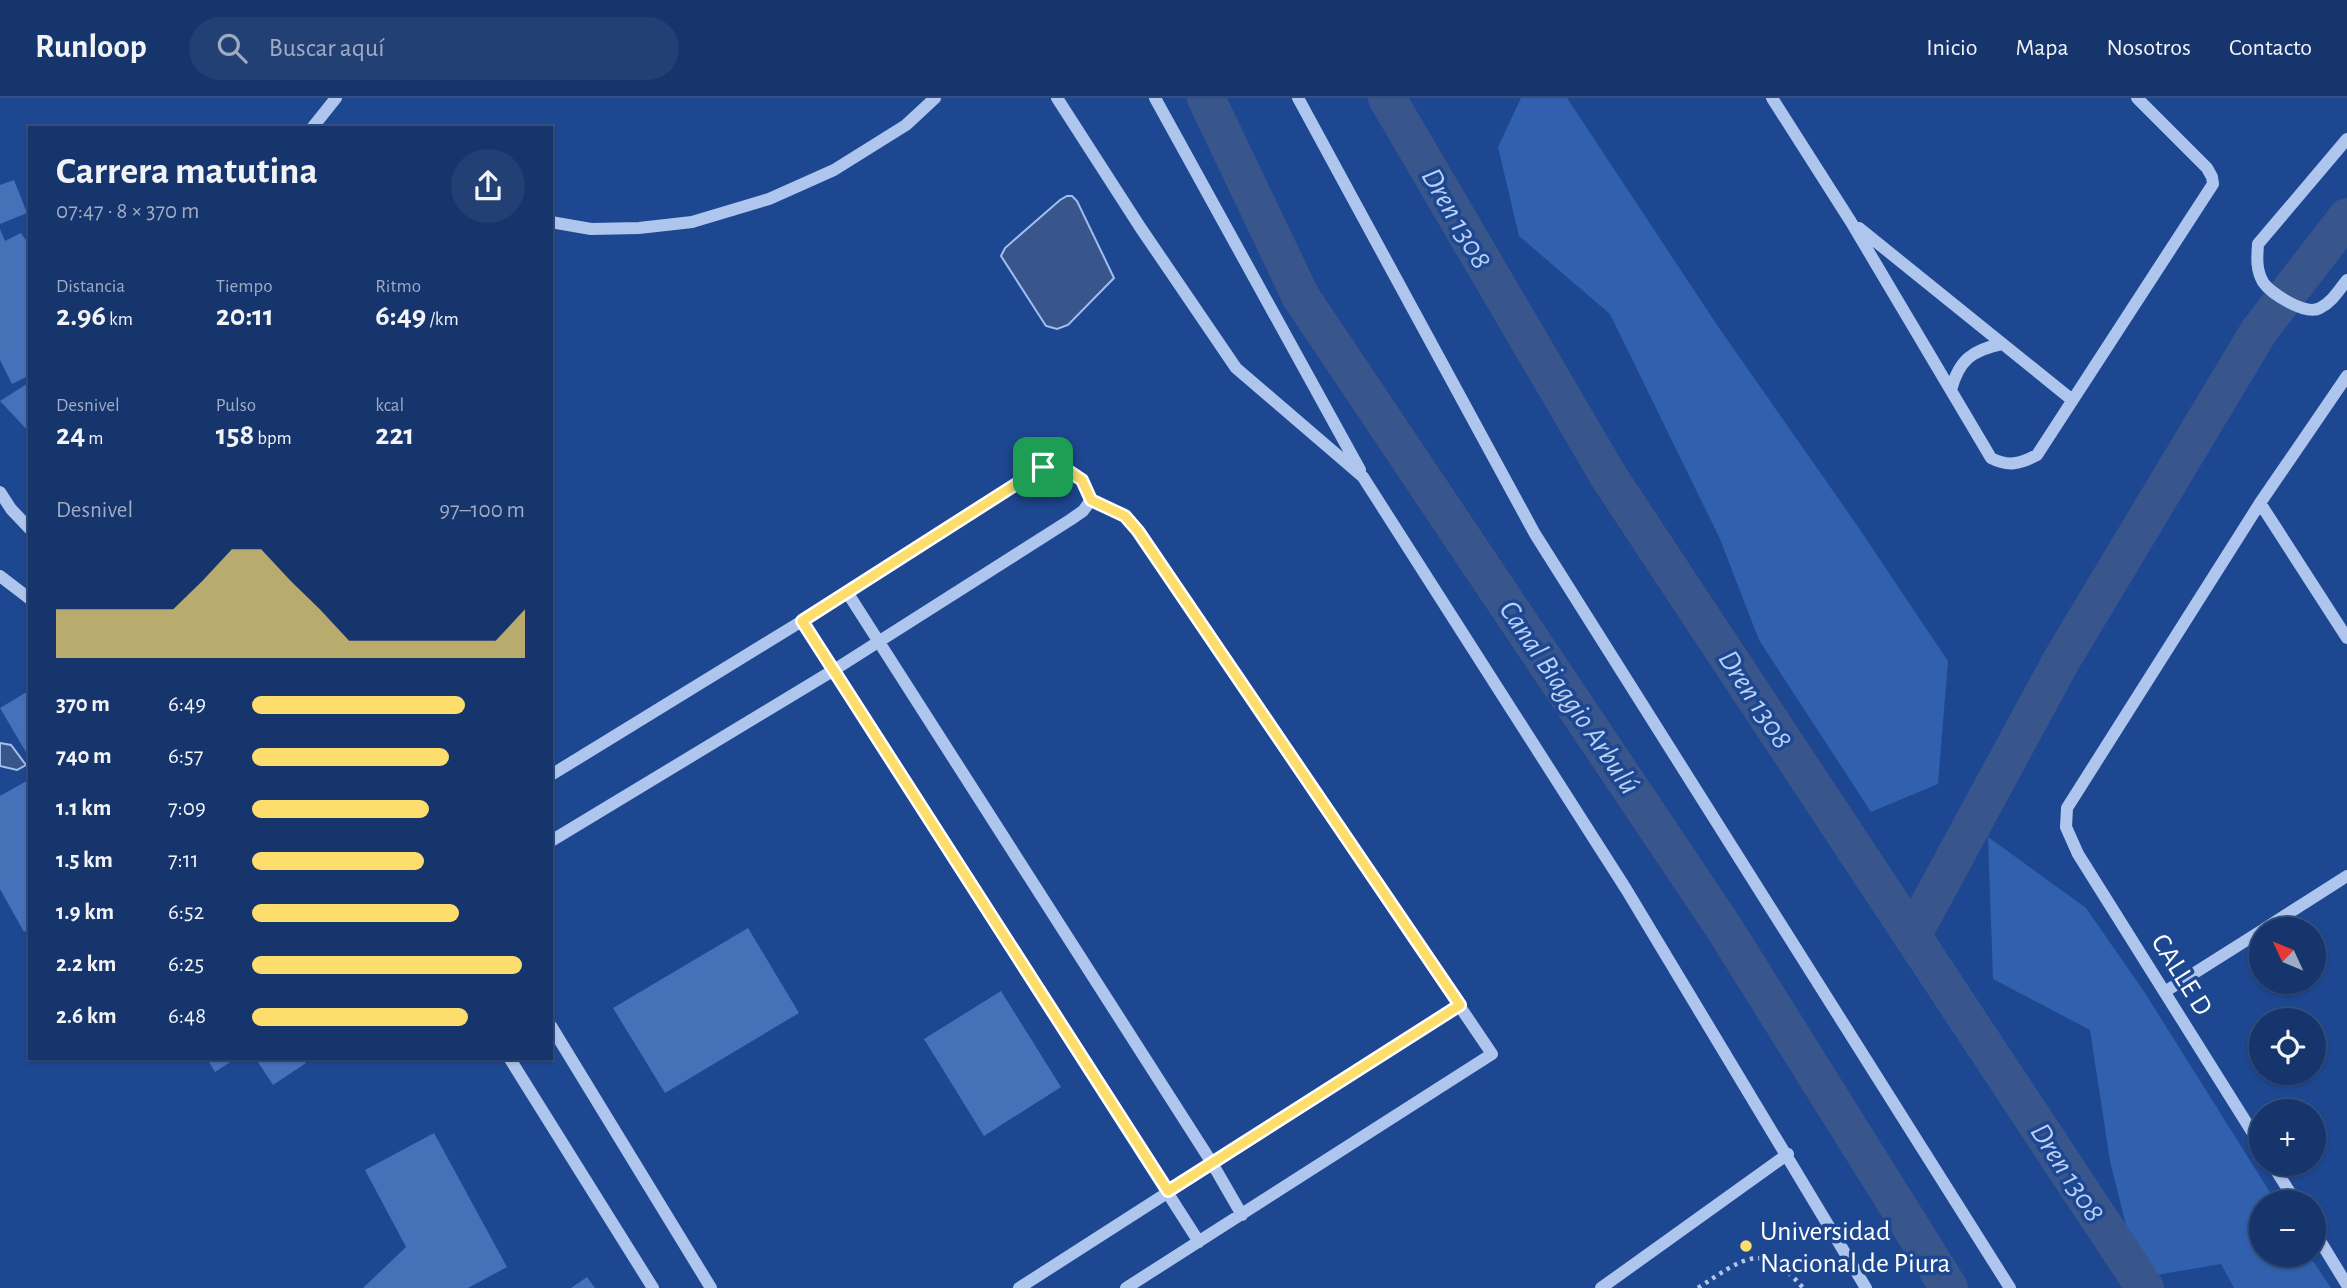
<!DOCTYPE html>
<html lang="es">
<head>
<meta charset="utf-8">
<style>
	body { margin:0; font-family:"Alegreya Sans",sans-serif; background:#234075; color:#f1f3f6; height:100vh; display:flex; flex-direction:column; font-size:26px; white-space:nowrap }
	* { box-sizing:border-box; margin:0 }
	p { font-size:23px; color:#9eabc2 }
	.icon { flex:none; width:38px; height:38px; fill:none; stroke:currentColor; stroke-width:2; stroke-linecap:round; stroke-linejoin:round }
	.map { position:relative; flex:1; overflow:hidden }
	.sheet { position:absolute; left:28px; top:28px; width:525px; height:934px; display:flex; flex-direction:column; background:#16356d; border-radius:0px; box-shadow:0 2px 5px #0004,0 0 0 2px #355080 }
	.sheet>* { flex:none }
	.needle { width:46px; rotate:314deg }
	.tools { position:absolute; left:2249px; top:819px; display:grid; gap:14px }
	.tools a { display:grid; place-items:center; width:77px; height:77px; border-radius:50%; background:#16356d; box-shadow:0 2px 5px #0004,0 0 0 2px #355080; font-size:35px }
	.pin { position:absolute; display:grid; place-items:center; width:60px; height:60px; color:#fff; margin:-30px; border-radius:14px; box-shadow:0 4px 10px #0006 }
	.round { display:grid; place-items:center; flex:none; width:74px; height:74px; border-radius:37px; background:#234075 }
	.head { display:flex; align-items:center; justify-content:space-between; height:119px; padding:0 28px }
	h1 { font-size:38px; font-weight:700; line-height:52px }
	.stats { display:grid; grid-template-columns:repeat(3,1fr); gap:10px; height:119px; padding:7px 28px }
	.stats div { display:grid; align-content:center }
	.stats b { font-size:30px; font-weight:700 }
	.stats small { font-size:19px; font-weight:400 }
	.stats p { font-size:19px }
	.chart { height:196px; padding:14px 28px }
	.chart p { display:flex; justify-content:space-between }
	.chart svg { width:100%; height:126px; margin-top:7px; fill:#fdde6d; opacity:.7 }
	ul { padding:0 28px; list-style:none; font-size:23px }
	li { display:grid; grid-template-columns:112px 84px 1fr; align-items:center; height:52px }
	li i { height:18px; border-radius:9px; background:#fdde6d }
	header { display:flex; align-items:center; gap:42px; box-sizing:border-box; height:98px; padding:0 35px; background:#16356d; border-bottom:2px solid #355080 }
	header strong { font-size:33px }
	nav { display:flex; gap:38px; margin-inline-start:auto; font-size:24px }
	.search { width:490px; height:63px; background:#234075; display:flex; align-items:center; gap:18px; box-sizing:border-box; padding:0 24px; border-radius:38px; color:#9eabc2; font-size:26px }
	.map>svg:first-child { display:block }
	.green { fill:#3160ae }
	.water { fill:#39568c; stroke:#a1bfef; stroke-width:2 }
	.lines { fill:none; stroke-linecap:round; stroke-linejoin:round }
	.canal { stroke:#39568c; stroke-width:38 }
	.building { fill:#4670b8 }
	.path { stroke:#aec6ee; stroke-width:4.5; stroke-dasharray:3.5 5; stroke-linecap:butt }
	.minor { stroke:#aec6ee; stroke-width:12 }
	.route-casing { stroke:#fff; stroke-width:14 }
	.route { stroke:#fdde6d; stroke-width:9 }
	.poi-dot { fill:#fdde6d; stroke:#1e4791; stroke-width:2.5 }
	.labels { text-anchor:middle; stroke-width:7; stroke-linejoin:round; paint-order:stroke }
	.street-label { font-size:28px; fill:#fff; stroke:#1e4791 }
	.poi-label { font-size:28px; fill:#fff; stroke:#1e4791; text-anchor:start }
	.water-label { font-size:30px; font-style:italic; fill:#bad0f5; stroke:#1e4791 }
</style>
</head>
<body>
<header>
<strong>Runloop</strong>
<div class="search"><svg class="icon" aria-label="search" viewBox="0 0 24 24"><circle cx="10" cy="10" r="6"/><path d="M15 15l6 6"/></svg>Buscar aquí</div>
<nav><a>Inicio</a><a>Mapa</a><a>Nosotros</a><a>Contacto</a></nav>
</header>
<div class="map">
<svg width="2347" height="1190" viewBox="0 0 2347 1190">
	<rect width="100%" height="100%" fill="#1e4791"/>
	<path class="green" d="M1521,0h46l150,227 137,196 94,140 -10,123 -67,28 -112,-172 -39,-101 -110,-225 -91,-78 -21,-89z
		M1988,739l98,71 59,85 131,209h-15v53h48l22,33h-97l-13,-24 -82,14 -29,-117 -20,-131 -97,-51z"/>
	<path class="water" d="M1067,98h5l5,5 37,77 -46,47 -11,4 -11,-3 -45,-70 4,-8 55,-48z
		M0,645l11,2 15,20 -9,5 -17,-4z"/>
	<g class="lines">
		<path class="canal" d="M1206,0l95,199 423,631 225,360
			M1387,0l222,379 536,811
			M1912,838l149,-275 198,-330 88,-114"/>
	</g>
	<path class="building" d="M14,82l13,33 -27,11v-39z
		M0,131l5,12 16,-8 9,13v129l-18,9 -12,-24z
		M30,284v51l-30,-32z
		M30,592v69l-30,-51z
		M30,681v149l-6,4 -24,-43v-93z
		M748,830l51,85 -134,80 -52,-85z
		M1001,893l60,96 -77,49 -60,-97z
		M207,961h28l-20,13z
		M256,961h47l3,4 -33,22z
		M434,1035l73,134 -39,21h-105l43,-41 -41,-77z
		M587,1179l8,11h-24z"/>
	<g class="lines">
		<path class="path" d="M1698,1190c45,-29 64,-49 105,0"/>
		<path class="minor" d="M1057,0l83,129 96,141 127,109 263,412 240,399
			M1155,0l205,372
			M1298,0l237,436 475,754
			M1772,0l79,124 140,236c17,9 29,6 46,-3l176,-271 -1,-7 -5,-9 -70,-70
			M312,30l24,-30
			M2347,41l-89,105c-1,14 -2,26 5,38 8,12 43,34 57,26 12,-6 19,-18 27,-28
			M551,124l40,7 48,-1 53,-6 77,-23 65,-29 72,-45 29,-27
			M1859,130l212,171
			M1951,292c8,-30 21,-40 51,-46
			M0,394l11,17 19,20
			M1091,402l34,16 13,15 354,523 -366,234
			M2260,405l87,135
			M0,478l30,23
			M847,494l365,571 30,52
			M802,523l397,621
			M551,677l251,-154 241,-154 15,-3 24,16 9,20 -8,11 -13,9 -236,150 -283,171
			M2264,831l83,-53
			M2166,893l95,-60
			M551,928l160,262
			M510,961l143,229
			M2261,1048l-183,-292 -12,-27 1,-19 193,-305 87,-127
			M2272,1066l24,38
			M2314,1133l33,54
			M1019,1190l441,-283
			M1601,1190l187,-134"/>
	</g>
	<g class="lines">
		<g class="route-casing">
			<path id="route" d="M1058,366l24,16 9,20 34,16 13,15 322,474 -292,186 -366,-570 241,-154z"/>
		</g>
		<use href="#route" class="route"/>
	</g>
	<circle class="poi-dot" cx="1746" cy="1148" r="7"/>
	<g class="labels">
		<g class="street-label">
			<text transform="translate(2183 876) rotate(58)" y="10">CALLE D</text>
		</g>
		<g class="poi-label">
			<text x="1760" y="1142">Universidad<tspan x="1760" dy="32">Nacional de Piura</tspan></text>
		</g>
		<g class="water-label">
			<text transform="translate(1457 120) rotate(60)" y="10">Dren 1308</text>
			<text transform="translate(1570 599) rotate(56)" y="10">Canal Biaggio Arbulú</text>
			<text transform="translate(1756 601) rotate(57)" y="10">Dren 1308</text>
			<text transform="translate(2068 1074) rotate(57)" y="10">Dren 1308</text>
		</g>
	</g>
</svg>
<div class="tools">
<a><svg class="needle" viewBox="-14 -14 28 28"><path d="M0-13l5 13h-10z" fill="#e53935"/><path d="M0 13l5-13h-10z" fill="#9eabc2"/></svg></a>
<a><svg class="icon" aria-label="locate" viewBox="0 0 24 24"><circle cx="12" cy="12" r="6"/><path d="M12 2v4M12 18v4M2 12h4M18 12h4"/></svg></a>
<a>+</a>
<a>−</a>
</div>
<div class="pin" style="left:1043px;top:369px;background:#1e9e55"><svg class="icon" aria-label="arrive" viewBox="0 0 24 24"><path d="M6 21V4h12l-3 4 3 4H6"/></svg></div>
<section class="sheet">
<div class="head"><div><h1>Carrera matutina</h1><p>07:47 · 8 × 370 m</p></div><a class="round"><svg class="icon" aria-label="share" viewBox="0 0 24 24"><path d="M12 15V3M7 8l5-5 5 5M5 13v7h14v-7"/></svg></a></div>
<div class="stats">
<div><p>Distancia</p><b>2.96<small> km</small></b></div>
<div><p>Tiempo</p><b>20:11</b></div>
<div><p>Ritmo</p><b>6:49<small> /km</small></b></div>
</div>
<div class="stats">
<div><p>Desnivel</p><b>24<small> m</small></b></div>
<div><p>Pulso</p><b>158<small> bpm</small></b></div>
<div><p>kcal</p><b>221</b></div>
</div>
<div class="chart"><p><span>Desnivel</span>97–100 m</p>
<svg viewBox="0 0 160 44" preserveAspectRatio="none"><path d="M0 44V27L10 27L20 27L30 27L40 27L50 17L60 6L70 6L80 17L90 27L100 38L110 38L120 38L130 38L140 38L150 38L160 27V44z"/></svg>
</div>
<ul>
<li><b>370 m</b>6:49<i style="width:78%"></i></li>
<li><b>740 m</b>6:57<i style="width:72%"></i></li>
<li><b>1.1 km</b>7:09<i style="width:65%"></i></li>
<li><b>1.5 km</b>7:11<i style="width:63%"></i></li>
<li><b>1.9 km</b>6:52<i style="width:76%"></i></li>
<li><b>2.2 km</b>6:25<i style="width:99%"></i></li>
<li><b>2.6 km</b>6:48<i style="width:79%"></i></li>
</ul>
</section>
</div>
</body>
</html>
